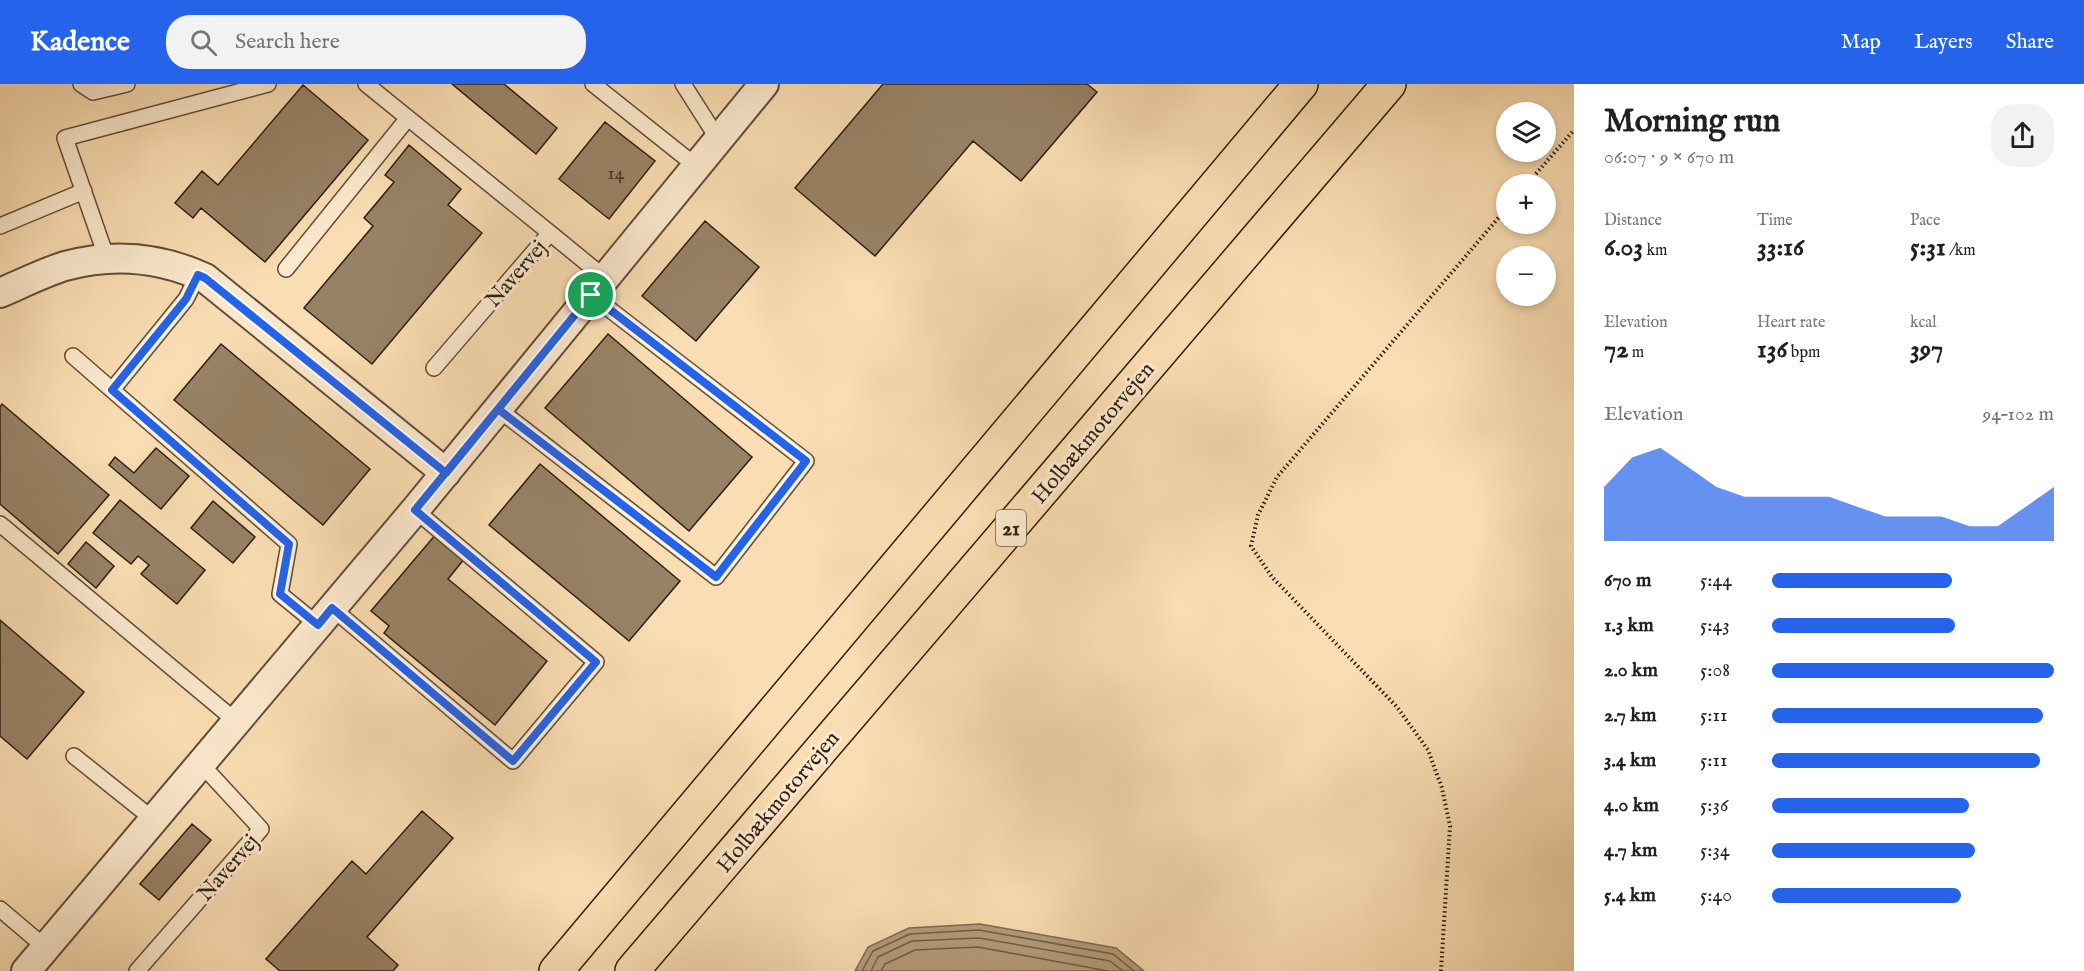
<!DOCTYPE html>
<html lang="en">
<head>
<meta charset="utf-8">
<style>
	body { margin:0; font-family:"IM FELL English",serif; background:#f2f2f2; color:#202124; height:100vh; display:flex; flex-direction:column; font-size:22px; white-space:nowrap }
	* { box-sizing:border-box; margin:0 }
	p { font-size:20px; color:#757577 }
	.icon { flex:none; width:33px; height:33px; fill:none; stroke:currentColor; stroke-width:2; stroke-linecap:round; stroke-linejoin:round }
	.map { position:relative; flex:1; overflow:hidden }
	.side { display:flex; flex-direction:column; background:#fff; width:510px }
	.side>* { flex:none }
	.fabs { position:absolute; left:1496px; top:18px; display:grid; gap:12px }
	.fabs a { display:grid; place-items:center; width:60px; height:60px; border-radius:50%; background:#fff; box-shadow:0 3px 9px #0003; font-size:30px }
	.pin { position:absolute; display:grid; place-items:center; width:51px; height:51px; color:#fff; margin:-26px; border:3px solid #fff; border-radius:50%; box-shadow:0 2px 6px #0007 }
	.round { display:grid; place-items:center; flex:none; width:63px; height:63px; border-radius:24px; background:#f2f2f2 }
	.summary { display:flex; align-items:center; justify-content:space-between; height:102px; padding:0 30px }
	h1 { font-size:33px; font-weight:700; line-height:45px }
	.stats { display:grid; grid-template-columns:repeat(3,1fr); gap:9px; height:102px; padding:6px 30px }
	.stats div { display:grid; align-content:center }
	.stats b { font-size:26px; font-weight:700 }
	.stats small { font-size:16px; font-weight:400 }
	.stats p { font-size:16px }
	.chart { height:168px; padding:12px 30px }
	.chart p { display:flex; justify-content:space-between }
	.chart svg { width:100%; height:108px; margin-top:6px; fill:#2563eb; opacity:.7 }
	ul { padding:0 30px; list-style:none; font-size:20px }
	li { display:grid; grid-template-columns:96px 72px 1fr; align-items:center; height:45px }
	li i { height:15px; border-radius:8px; background:#2563eb }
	header { display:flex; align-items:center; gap:36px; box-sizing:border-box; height:84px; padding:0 30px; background:#2563eb; color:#fff }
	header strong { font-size:28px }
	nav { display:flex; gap:33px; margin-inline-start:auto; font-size:21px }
	.search { width:420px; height:54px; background:#f2f2f2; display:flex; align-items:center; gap:15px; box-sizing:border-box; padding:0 21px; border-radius:24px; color:#757577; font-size:22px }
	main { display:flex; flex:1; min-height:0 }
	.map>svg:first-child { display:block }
	.water { fill:#b49c7b; stroke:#7e6a51; stroke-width:1.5 }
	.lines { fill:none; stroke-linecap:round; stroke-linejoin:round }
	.shore { stroke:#705e46; stroke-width:1.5 }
	.building { fill:#988265; stroke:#2d1f11; stroke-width:1.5 }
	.service-casing { stroke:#604e39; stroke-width:18 }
	.minor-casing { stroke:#604e39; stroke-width:32 }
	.motorway-casing { stroke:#2d1f11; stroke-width:36 }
	.path { stroke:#2d1f11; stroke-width:4; stroke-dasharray:1.5 3; stroke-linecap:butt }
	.service { stroke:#fce9cd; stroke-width:15 }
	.minor { stroke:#fce9cd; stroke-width:28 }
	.motorway { stroke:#faddb2; stroke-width:33 }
	.route-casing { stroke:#fff; stroke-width:12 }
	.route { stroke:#2563eb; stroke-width:8 }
	.labels { text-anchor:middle; stroke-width:6; stroke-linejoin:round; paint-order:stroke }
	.number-label { font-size:20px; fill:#483826 }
	.shield { fill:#fce9cd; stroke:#6b5c49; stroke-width:1.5 }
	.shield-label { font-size:21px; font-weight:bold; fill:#2d1f11 }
	.street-label { font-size:22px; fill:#2d1f11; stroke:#fce9cd }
</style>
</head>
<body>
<header>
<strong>Kadence</strong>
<div class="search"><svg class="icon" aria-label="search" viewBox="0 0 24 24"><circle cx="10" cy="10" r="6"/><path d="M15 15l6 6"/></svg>Search here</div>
<nav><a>Map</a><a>Layers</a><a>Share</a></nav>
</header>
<main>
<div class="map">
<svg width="1574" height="887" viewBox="0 0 1574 887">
	<rect width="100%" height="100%" fill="#faddb2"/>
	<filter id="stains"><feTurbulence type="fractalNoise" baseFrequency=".00333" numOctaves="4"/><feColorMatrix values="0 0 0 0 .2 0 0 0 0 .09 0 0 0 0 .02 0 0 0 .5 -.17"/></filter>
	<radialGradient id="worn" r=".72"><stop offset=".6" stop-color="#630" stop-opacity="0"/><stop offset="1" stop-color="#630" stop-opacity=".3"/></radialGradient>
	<path class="water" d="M980,840l136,24 28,23h-289l13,-24 41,-19z"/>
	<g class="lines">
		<path class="shore" d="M862,887l11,-20 37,-17 69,-4 134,24 21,17
			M871,887l7,-14 34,-16 67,-3 131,23 13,10
			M881,887l4,-7 30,-14 63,-3 130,24"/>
	</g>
	<path class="building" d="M452,0h52l53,44 -21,26z
		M883,0h204l10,8 -76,89 -48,-40 -98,115 -80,-68z
		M303,1l65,55 -103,122 -64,-54 -8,10 -18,-15 27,-32 16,14z
		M605,38l50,39 -46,58 -50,-40z
		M409,61l52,44 -13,16 34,28 -110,131 -68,-56 69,-82 -9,-8 30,-36 -9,-7z
		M705,137l54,46 -63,74 -54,-45z
		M608,250l144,123 -63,74 -144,-123z
		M221,260l149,125 -47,56 -149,-125z
		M2,320l107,91 -51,59 -58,-50v-97z
		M156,364l33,28 -28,33 -52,-44 6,-8 19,16z
		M540,380l140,117 -51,60 -140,-116z
		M120,416l85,70 -28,34 -36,-30 8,-9 -11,-9 -7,8 -38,-31z
		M213,417l42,36 -22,26 -42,-35z
		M436,450l29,24 -17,21 99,82 -52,64 -111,-92 5,-7 -18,-15z
		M86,458l28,24 -18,22 -28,-24z
		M0,536l84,72 -57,67 -27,-23z
		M422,727l31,27 -86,99 31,28 -5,6h-113l-14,-12 86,-98 14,13z
		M192,740l19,16 -52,60 -19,-16z"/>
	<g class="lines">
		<g class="service-casing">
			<path id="service" d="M81,0l12,8 34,-8
				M366,0l184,149
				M593,0l103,82
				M683,0l35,55
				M0,142l84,-35
				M107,175l-42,-121 203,-54
				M286,185l122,-151
				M73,272l216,188 -9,50 38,31
				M434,284l116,-135 55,45
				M112,306l74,-91 12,-24
				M498,325l218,168 90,-116 -215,-166
				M0,440l237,198
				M332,524l181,153 83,-99 -181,-152
				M74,672l80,64
				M0,825l46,39
				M137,887l124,-142 -59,-64"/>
		</g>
		<g class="minor-casing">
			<path id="minor" d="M0,209c21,-9 43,-20 65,-27 48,-13 95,-9 140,12l241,195
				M26,887l389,-461 349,-426"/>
		</g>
		<g class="motorway-casing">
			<path id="motorway" d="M556,887l745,-887
				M632,887l757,-887"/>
		</g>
		<path class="path" d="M1527,100l47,-54
			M1441,887l9,-145 -8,-38 -14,-38 -31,-43 -125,-130 -21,-31 7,-31 19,-38 229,-268"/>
		<use href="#service" class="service"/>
		<use href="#minor" class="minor"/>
		<use href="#motorway" class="motorway"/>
	</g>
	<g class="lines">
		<g class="route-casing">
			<path id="route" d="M591,211l-145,178 -241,-195 -7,-3 -12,24 -74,91 177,154 -9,50 38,31 14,-17 181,153 83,-99 -181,-152 83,-101 218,168 90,-116 -215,-166"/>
		</g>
		<use href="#route" class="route"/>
	</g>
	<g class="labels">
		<g class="number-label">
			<text x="616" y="95">14</text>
		</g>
		<rect class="shield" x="996" y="426" width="30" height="36" rx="4.5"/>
		<g class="shield-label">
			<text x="1011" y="451">21</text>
		</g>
		<g class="street-label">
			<text transform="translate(515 189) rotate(-49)" y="8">Navervej</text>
			<text transform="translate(1092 348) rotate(-50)" y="8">Holbækmotorvejen</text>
			<text transform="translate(777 717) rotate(-50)" y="8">Holbækmotorvejen</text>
			<text transform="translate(227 783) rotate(-49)" y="8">Navervej</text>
		</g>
	</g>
	<rect width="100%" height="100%" filter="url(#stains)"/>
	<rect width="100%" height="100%" fill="url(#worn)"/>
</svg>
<div class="fabs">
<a><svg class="icon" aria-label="layers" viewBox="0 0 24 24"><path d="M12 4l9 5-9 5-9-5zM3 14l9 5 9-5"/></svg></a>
<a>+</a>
<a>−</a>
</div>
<div class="pin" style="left:591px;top:211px;background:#1e9e55"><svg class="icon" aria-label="arrive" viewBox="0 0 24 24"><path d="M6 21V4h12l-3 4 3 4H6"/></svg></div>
</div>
<section class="side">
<div class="summary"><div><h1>Morning run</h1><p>06:07 · 9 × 670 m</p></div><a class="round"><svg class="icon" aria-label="share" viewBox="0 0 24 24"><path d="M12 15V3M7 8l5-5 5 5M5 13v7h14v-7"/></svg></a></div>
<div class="stats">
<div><p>Distance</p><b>6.03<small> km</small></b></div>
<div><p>Time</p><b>33:16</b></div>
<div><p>Pace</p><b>5:31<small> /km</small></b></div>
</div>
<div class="stats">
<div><p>Elevation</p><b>72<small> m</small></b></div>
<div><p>Heart rate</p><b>136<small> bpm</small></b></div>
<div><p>kcal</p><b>397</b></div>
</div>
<div class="chart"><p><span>Elevation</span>94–102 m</p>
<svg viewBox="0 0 160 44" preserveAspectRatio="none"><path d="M0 44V22L10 10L20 6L30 14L40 22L50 26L60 26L70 26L80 26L90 30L100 34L110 34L120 34L130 38L140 38L150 30L160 22V44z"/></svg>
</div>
<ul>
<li><b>670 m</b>5:44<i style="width:64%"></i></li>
<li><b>1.3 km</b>5:43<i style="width:65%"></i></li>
<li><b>2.0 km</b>5:08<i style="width:100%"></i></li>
<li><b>2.7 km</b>5:11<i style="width:96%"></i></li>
<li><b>3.4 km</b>5:11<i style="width:95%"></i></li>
<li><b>4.0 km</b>5:36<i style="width:70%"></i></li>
<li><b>4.7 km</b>5:34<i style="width:72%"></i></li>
<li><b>5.4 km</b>5:40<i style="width:67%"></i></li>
</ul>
</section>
</main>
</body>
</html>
